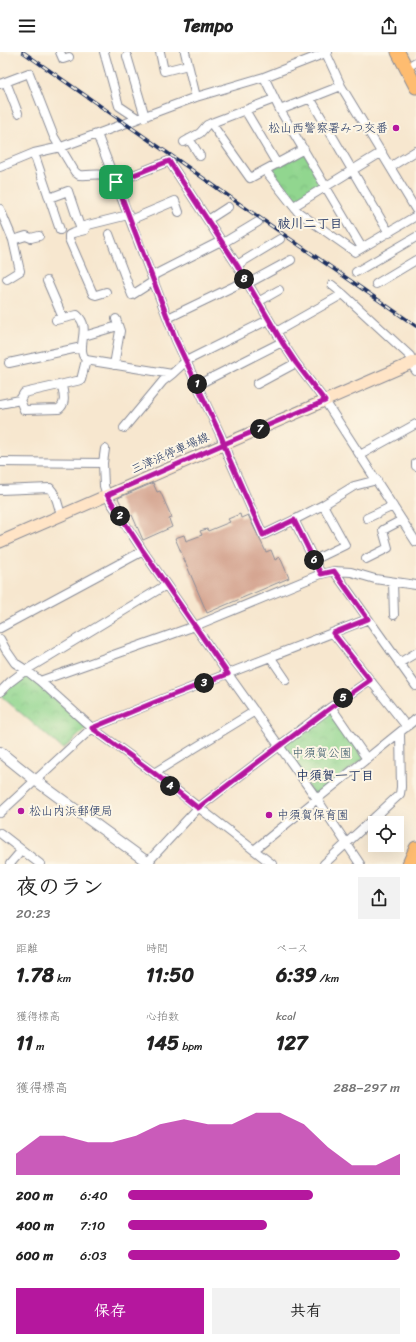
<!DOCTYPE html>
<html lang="ja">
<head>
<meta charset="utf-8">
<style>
	body { margin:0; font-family:Sriracha,"Klee One",sans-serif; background:#f2f2f2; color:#222; height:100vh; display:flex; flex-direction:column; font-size:15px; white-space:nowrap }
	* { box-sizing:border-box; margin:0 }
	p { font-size:13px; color:#767676 }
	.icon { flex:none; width:22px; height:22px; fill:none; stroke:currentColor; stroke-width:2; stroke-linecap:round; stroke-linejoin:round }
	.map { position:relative; height:812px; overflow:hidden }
	.panel { display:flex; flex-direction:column; background:#fff; flex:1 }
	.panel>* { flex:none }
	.controls { position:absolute; left:368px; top:764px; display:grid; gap:8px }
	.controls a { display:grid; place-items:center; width:36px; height:36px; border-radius:0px; background:#fff; box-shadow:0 4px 16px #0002; font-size:20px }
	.pin { position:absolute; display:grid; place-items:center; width:34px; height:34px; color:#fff; margin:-17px; border-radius:8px; box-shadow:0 2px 6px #0006 }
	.km { position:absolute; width:20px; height:20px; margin:-10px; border-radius:50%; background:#222; color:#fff; font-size:11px; line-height:20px; text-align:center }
	.round { display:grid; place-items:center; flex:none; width:42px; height:42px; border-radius:0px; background:#f2f2f2 }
	.summary { display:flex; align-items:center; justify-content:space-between; height:68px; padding:0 16px }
	h1 { font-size:22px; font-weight:700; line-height:30px }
	.metrics { display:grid; grid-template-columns:repeat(3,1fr); gap:6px; height:68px; padding:4px 16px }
	.metrics div { display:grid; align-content:center }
	.metrics b { font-size:20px; font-weight:700 }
	.metrics small { font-size:11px; font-weight:400 }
	.metrics p { font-size:11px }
	.chart { height:112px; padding:8px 16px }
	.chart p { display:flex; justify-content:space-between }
	.chart svg { width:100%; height:72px; margin-top:4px; fill:#b5179e; opacity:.7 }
	.action { display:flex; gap:8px; margin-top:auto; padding:8px 16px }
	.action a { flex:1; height:46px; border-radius:0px; background:#b5179e; color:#fff; font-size:16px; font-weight:700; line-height:46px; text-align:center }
	.action a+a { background:#f2f2f2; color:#222 }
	ul { padding:0 16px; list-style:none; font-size:13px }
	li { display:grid; grid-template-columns:64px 48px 1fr; align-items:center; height:30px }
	li i { height:10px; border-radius:5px; background:#b5179e }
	header { display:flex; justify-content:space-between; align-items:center; height:52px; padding:0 16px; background:#fff; font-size:18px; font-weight:700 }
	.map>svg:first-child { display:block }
	.park { fill:url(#park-crowns); stroke:#568276 }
	.building { fill:#d5a692 }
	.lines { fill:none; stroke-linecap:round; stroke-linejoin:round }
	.minor-casing { stroke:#898b96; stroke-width:10 }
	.tertiary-casing { stroke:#898b96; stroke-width:12 }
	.secondary-casing { stroke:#898b96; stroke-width:13 }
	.primary-casing { stroke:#898b96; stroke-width:15 }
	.trunk-casing { stroke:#898b96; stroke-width:15 }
	.minor { stroke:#fff; stroke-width:8 }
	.tertiary { stroke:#fff; stroke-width:10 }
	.secondary { stroke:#ffe4c6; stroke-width:11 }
	.primary { stroke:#febc70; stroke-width:13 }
	.trunk { stroke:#febc70; stroke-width:13 }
	.rail-casing { stroke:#1b2f5e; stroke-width:3.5 }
	.rail { stroke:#fcf5e5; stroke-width:2; stroke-dasharray:6; stroke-linecap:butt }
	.route-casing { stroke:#fff; stroke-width:8 }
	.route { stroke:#b5179e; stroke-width:5 }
	.poi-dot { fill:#b5179e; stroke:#fcf5e5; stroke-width:1.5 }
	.labels { text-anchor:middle; stroke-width:4; stroke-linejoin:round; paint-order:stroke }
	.poi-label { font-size:12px; fill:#1b2f5e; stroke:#fcf5e5; text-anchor:start }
	.street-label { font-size:12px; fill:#1b2f5e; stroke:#fcf5e5 }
	.park-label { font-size:12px; fill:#38596a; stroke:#fcf5e5 }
	.neighbourhood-label { font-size:13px; font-weight:bold; fill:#1b2f5e; stroke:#fcf5e5 }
</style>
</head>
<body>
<header><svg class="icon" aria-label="menu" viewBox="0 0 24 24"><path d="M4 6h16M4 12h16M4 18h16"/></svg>Tempo<svg class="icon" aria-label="share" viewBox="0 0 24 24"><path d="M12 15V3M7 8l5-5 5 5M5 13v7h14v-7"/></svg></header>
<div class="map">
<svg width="416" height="812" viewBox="0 0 416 812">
	<defs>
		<pattern id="park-crowns" width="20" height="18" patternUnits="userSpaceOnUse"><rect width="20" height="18" fill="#91d68f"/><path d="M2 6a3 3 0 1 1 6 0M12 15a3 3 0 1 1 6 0" fill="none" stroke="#7cb87e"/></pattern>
	</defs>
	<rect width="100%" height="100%" fill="#fcf5e5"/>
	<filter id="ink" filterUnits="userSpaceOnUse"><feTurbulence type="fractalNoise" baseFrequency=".025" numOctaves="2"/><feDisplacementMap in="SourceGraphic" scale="8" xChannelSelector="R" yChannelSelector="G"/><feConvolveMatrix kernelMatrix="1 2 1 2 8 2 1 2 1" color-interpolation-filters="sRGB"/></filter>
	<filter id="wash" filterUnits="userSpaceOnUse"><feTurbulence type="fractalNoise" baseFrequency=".012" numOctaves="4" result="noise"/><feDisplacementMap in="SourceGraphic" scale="16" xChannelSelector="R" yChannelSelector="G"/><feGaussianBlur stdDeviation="0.9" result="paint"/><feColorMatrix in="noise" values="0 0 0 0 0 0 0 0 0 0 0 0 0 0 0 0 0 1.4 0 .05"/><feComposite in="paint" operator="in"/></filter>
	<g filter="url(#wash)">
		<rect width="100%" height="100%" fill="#f7e7cf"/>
		<path class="park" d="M304,100l20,34 -30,18 -26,-33z
			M26,620l61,56 -24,21 -62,-53z
			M331,658l33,48 -49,39 -34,-51z"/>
		<g id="blocks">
			<path class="building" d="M153,431l4,9 3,-1 12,27 -3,1 3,8 -29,13 -11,-25 -5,2 -9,-19z
				M240,462l1,4 7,-3 18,37 5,-2 4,10 5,-3 9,21 -82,35 -32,-75 9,-3 2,6 16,-6 -2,-4 7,-2 1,2 22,-9 -2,-3z"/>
		</g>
	</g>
	<g filter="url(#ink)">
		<use href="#blocks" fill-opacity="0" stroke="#898b96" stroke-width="1"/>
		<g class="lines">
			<g class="minor-casing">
				<path id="minor" d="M60,0l3,7 6,-2
					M104,0l15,54 18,12
					M160,0l4,19 24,-6
					M185,0l11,45
					M326,1l15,33 75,124
					M127,4l18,61
					M406,16l10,-6
					M264,25l16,33 82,138
					M6,30l12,31
					M0,32l29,-11 25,64 21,35 4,3c12,1 22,-3 34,2
					M310,46l79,135
					M245,58l32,54
					M280,58l61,-24
					M211,71l39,55 54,-29
					M97,82l79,206 45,96 7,20 35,79 31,-15 27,54
					M189,87l11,17
					M184,90l16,-9 7,-8 7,-3 60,-23
					M34,101l26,77
					M0,115l34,-14 27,-6 36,-13 99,-37 68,-20 64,-25
					M390,115l26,-16
					M265,118l33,42 57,40 61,-36
					M116,130l53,-21 68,104 45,77 14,21 29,38 91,141
					M49,146l19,-7 12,36 4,-1
					M294,154l88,-54
					M0,157l13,31 7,31 -13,8
					M130,168l45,-19 4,11
					M208,168l20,-13
					M85,178l-12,3 -4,2v4l24,55 3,1 10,-3
					M85,178l-1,-4 44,-11
					M109,182l23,61 22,-14
					M13,188l13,-4 5,2 8,-2
					M223,191l35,-21
					M237,213l43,-26
					M356,220l60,-35
					M152,224l69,-35
					M47,229l16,37
					M247,232l44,-24
					M376,232l40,-24
					M332,233l11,9 67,62 4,12 2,3
					M258,250l21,-12
					M168,266l77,-37
					M56,268l21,-5c14,12 1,28 6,40 1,2 2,4 3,5
					M276,280l67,-38
					M84,284l34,-10
					M9,311l73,-16
					M114,313l6,-34 -4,-12
					M257,332l39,-21
					M197,333l85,-43
					M20,348l4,10 35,-1c8,-6 4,-16 3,-24
					M0,352l20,-4 4,-7 57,-13 5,-20 86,14 14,-13 82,-41
					M124,376l39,-47 9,-7
					M105,397l-2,14 1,23 4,12 35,53 85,123 89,125 43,65
					M360,403l56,-31
					M0,410l103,1
					M416,411v3
					M0,438l50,-2c7,7 8,18 11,27
					M367,466l26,-12
					M294,468l29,-15 31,-19 23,-6
					M366,507l22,-11 -5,-18 19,-10
					M314,508l31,-15 -22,-40
					M334,519l17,1 24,7 41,6
					M393,530l1,33
					M0,576l143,-77
					M333,581l74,94
					M0,587l6,11 9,13 11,7 14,11 52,47 62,45 118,91
					M271,606l15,22
					M399,611l17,-10
					M40,629l155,-55 126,-52 13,-3 82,115
					M0,640l10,-10 16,-12 140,-85
					M331,655l36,52
					M154,721l101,-62
					M0,761l92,-85 73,-30 203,-79
					M0,781l40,31
					M254,798l162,-131
					M10,812l12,-14
					M146,812l52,-56 81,-62 52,-39 39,-27
					M324,812l76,-70 1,-7 -1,-54"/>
			</g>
			<g class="tertiary-casing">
				<path id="tertiary" d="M0,700l35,28 115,84"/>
			</g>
			<g class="secondary-casing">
				<path id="secondary" d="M0,490l416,-181"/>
			</g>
			<g class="primary-casing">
				<path id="primary" d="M409,812l7,-16"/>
			</g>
			<g class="trunk-casing">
				<path id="trunk" d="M398,0l18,35"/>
			</g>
			<use href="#minor" class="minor"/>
			<use href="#tertiary" class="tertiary"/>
			<use href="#secondary" class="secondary"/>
			<use href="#primary" class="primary"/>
			<use href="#trunk" class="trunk"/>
			<g class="rail-casing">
				<path id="rail" d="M23,0l166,116 55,39 172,119"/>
			</g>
			<use href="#rail" class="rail"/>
		</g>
	</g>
	<g class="lines" filter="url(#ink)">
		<g class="route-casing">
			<path id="route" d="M116,130l60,158 45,96 3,8 -117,51 36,56 85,123 -63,24 -73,30 62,45 44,35c57,-44 113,-87 172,-128l-37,-47 35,-14 -34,-48 -13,3 -27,-54 -31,15 -35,-79 -4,-12 101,-43 -29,-38 -14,-21 -45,-77 -68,-104 -53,21"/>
		</g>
		<use href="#route" class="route"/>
	</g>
	<g class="poi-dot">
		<circle cx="396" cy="76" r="4"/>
		<circle cx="21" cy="759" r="4"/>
		<circle cx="269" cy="763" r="4"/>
	</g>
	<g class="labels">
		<g class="poi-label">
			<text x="388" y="80" text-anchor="end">松山西警察署みつ交番</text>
			<text x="29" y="763">松山内浜郵便局</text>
			<text x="277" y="767">中須賀保育園</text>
		</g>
		<g class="street-label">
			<text transform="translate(170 401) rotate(-24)" y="4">三津浜停車場線</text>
		</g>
		<g class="park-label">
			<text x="322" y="705">中須賀公園</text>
		</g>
		<g class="neighbourhood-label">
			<text x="310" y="176">祓川二丁目</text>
			<text x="335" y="728">中須賀一丁目</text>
		</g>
	</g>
</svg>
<div class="controls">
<a><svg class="icon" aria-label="locate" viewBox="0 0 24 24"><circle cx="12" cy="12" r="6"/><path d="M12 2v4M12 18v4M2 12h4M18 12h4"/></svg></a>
</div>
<div class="pin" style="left:116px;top:130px;background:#1e9e55"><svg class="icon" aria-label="arrive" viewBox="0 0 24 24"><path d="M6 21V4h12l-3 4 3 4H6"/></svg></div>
<b class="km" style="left:197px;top:332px">1</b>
<b class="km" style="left:120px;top:464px">2</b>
<b class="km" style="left:204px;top:631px">3</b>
<b class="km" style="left:170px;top:734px">4</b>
<b class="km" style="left:343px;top:646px">5</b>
<b class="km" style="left:314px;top:508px">6</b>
<b class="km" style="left:260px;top:377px">7</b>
<b class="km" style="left:244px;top:227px">8</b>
</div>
<section class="panel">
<div class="summary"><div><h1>夜のラン</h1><p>20:23</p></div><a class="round"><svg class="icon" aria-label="share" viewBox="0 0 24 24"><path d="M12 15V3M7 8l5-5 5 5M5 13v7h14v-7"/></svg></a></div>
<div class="metrics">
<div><p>距離</p><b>1.78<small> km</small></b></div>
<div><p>時間</p><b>11:50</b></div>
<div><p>ペース</p><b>6:39<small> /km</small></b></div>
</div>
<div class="metrics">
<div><p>獲得標高</p><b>11<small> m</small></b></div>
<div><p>心拍数</p><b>145<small> bpm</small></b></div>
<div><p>kcal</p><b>127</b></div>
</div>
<div class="chart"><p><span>獲得標高</span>288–297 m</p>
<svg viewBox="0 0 160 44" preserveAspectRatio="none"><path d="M0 44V31L10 20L20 20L30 24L40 24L50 20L60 13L70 10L80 13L90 13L100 6L110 6L120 13L130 27L140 38L150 38L160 31V44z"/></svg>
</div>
<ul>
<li><b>200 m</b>6:40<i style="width:68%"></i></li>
<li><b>400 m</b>7:10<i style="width:51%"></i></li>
<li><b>600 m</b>6:03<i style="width:100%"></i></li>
</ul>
<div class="action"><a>保存</a><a>共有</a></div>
</section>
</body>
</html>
